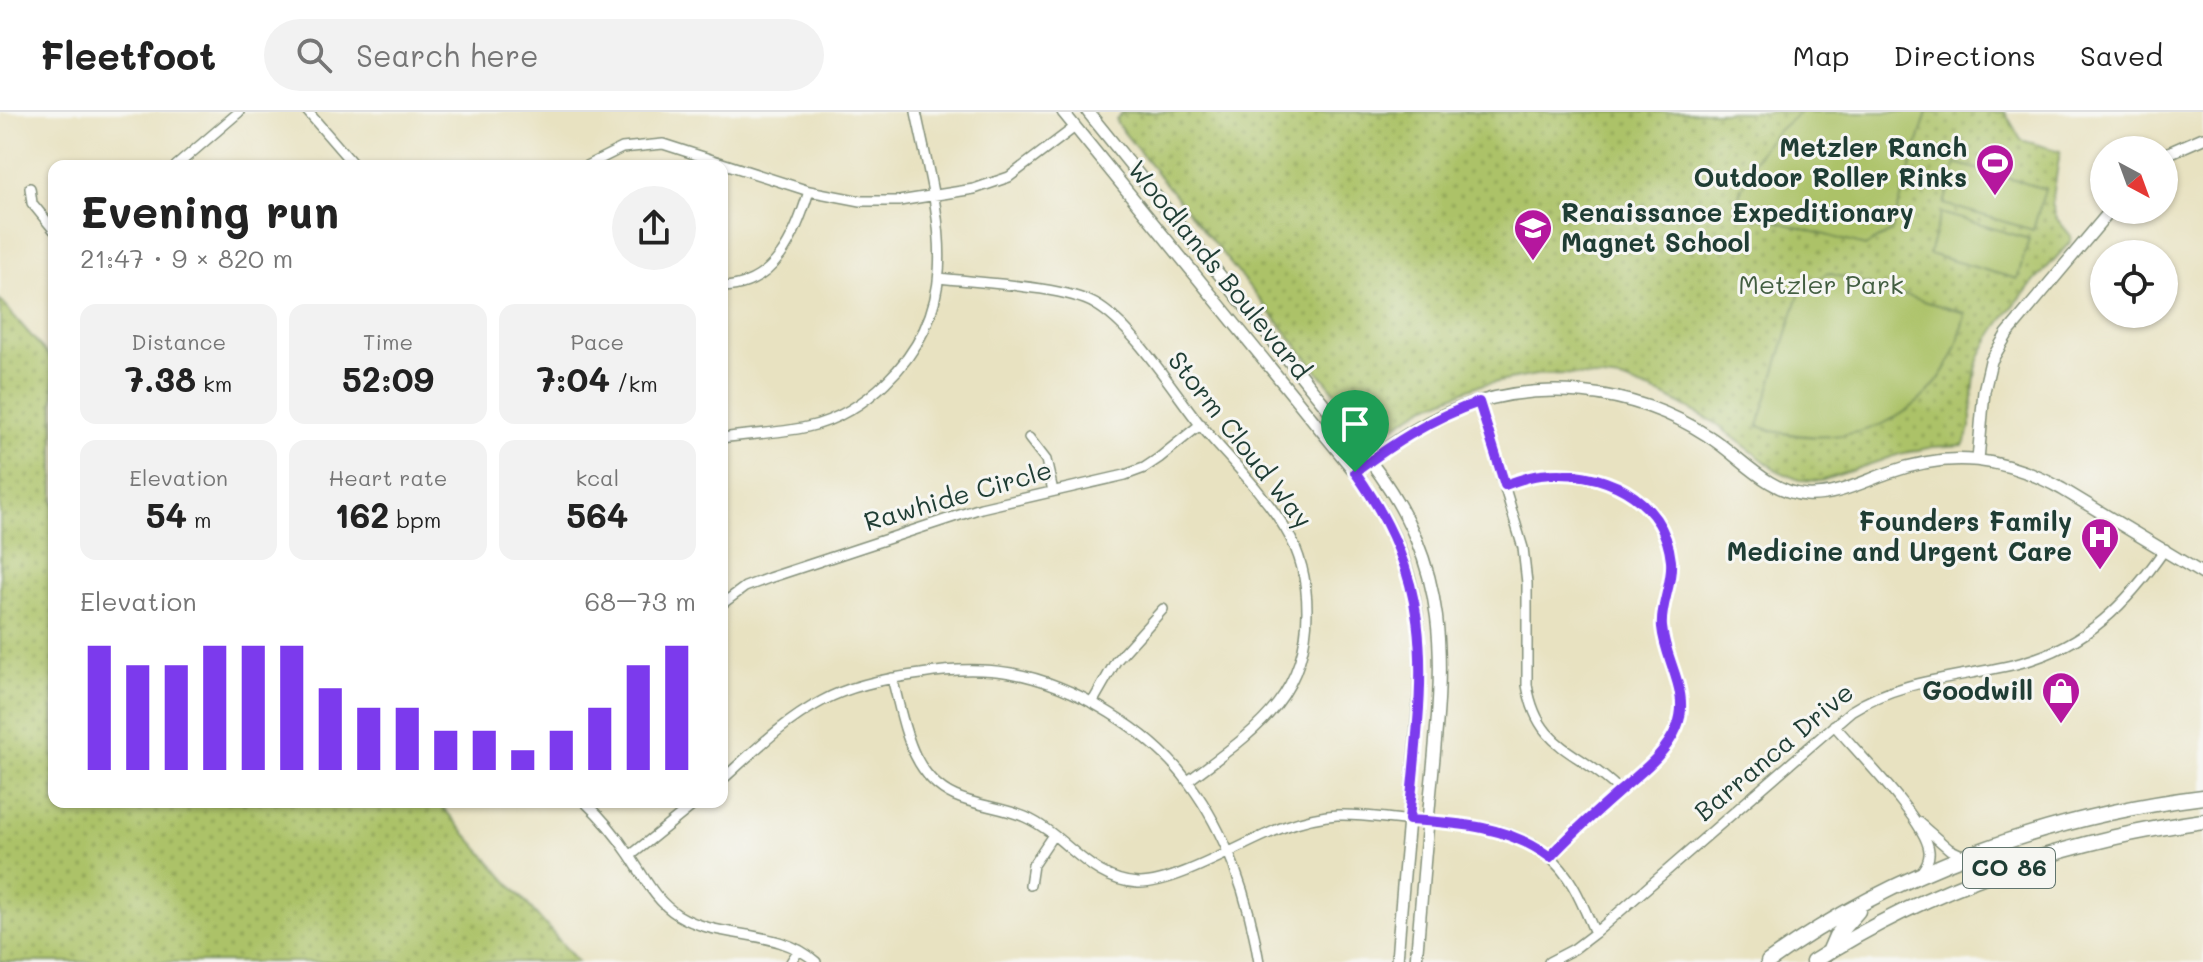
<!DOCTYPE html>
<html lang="en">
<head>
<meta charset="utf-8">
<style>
	body { margin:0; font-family:Mali,sans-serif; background:#f2f2f2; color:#222; height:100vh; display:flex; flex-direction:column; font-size:30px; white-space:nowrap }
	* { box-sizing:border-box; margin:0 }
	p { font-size:26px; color:#767676 }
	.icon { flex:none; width:44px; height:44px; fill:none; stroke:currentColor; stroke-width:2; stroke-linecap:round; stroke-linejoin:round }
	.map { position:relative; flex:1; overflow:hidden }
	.details { position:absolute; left:48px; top:48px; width:680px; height:648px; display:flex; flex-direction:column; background:#fff; border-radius:16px; box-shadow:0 2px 6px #0004 }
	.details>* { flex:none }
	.needle { width:52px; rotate:139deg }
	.fabs { position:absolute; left:2090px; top:24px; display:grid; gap:16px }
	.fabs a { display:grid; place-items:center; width:88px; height:88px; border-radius:50%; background:#fff; box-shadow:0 2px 6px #0004; font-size:40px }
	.pin { position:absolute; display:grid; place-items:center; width:68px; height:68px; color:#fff; margin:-82px -34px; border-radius:50% 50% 50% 0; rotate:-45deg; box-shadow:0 0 8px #0007 }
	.pin .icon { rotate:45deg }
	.round { display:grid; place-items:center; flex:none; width:84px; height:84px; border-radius:42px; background:#f2f2f2 }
	.head { display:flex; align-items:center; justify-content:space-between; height:136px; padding:0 32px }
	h1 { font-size:44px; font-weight:700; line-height:60px }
	.metrics { display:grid; grid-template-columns:repeat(3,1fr); gap:12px; height:136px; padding:8px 32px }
	.metrics div { display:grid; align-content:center; border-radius:16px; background:#f2f2f2; text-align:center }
	.metrics b { font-size:34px; font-weight:700 }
	.metrics small { font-size:22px; font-weight:400 }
	.metrics p { font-size:22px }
	.chart { height:224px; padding:16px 32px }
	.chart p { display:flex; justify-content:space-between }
	.chart svg { width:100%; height:144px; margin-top:8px; stroke:#7c3aed; stroke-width:6 }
	header { display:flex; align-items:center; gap:48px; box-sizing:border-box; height:112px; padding:0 40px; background:#fff; border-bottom:2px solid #e0e0e0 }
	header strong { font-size:38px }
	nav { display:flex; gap:44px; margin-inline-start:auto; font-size:28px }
	.search { width:560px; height:72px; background:#f2f2f2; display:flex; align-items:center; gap:20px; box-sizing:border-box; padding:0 28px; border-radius:44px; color:#767676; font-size:30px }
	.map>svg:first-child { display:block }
	.green { fill:url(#green-dots); stroke:#66804e; stroke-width:2 }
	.pitch { fill:#acc267; stroke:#66804e; stroke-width:2 }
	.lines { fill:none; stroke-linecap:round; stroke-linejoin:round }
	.minor-casing { stroke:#84907a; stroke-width:12 }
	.tertiary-casing { stroke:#84907a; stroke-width:14 }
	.trunk-casing { stroke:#84907a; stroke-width:17 }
	.minor { stroke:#fff; stroke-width:9 }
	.tertiary { stroke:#fff; stroke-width:11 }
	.trunk { stroke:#fff; stroke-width:14 }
	.route-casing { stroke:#fff; stroke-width:16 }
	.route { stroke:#7c3aed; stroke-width:10 }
	.labels { text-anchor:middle; stroke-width:6; stroke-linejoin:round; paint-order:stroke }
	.shield { fill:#f6f6f2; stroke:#60746d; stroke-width:2 }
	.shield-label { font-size:24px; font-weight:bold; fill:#1f3d34 }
	.poi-label { font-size:26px; font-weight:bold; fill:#1f3d34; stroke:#f6f6f2; text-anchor:end }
	.street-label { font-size:26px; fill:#1f3d34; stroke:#f6f6f2 }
	.park-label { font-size:26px; fill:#425e41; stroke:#f6f6f2 }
</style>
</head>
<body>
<header>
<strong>Fleetfoot</strong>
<div class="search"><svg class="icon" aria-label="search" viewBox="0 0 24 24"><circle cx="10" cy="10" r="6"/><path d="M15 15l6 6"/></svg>Search here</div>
<nav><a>Map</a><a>Directions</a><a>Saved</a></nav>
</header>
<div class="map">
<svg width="2203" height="850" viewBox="0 0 2203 850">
	<defs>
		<pattern id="green-dots" width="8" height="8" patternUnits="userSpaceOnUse" patternTransform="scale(2)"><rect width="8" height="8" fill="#acc267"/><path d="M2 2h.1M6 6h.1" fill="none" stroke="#8b9f56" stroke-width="1.8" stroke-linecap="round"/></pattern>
	</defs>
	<rect width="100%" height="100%" fill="#f6f6f2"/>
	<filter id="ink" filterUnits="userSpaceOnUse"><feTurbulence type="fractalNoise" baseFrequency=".0125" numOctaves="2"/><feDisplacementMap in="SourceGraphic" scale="16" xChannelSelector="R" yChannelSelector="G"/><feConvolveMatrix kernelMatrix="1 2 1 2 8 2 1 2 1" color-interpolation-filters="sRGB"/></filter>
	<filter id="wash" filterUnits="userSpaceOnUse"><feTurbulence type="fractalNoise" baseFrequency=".006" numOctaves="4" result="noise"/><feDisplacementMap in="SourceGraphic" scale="32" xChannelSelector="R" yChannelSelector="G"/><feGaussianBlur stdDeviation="1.8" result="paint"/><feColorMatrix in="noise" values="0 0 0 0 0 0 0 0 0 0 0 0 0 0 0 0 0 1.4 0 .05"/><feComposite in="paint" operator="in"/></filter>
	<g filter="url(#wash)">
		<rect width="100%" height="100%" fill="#e8e2c1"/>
		<path class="green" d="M1123,0h882l16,28 39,11 -8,53 5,15 14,17 -1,6c-28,33 -81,83 -93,124 -6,20 -2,66 -14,79l-30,2 -33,7 -79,27 -22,-1 -23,-10 -64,-49 -47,-25 -44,-16 -56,-6 -29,1 -60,11 -51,21 -52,32 -256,-315 -1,-5z
			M0,188l54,62v440h384l140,160h-578z"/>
		<path class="pitch" d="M1801,0h126l-36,120 -26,14 -130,-36c12,-44 28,-72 66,-98z
			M1956,51l89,26 -12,41 -89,-26z
			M1941,101l88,26 -12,40 -88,-25z
			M1828,161l137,40c-3,14 -6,29 -12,42 -34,75 -122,97 -195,71l43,-138z"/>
	</g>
	<g filter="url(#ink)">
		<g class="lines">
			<g class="minor-casing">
				<path id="minor" d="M308,0l45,52
					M176,54l63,-54
					M586,54l36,-18 41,-4 146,47 52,10h38l75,-12 35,-12 66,-50
					M30,76l2,15 22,27
					M940,166c40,5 123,8 155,26 39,22 78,87 107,123 28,33 62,66 84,103 15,24 21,53 21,81 0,89 -56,122 -119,170
					M722,175c54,-1 74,-53 87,-96
					M1479,290l44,146 4,35v102c11,67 53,64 93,106
					M722,326c28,-4 57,-5 85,-11 29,-6 58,-24 79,-45 83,-79 50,-173 30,-270
					M1029,326l17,22 7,31
					M1505,373c11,-4 24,-9 35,-10 60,-7 124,21 131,86 2,23 -11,44 -9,66 3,37 31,69 12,106 -12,24 -33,39 -53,57 -24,22 -49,43 -71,67
					M722,492l23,-17 24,-9 212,-70 144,-33 19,-7 15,-10 42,-34
					M892,566c12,43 17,97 63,118 22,10 47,11 70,21 41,18 65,64 113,66 38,1 108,-42 146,-56 17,-6 35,-11 53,-12 23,-1 45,3 67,5 49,4 105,2 144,36 24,19 35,50 47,77
					M1092,591l24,-42 47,-52
					M1834,613c21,25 93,97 95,126 1,9 -4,16 -9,23
					M722,668c32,-29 62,-59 100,-79 29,-16 66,-23 99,-27 30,-5 60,-6 90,-1 63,11 140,58 178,110 38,51 60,116 70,179
					M585,690c16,15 31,33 43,51 16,23 26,47 50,62 42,26 99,12 138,47
					M1918,710l31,27 17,8
					M630,744l67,-54
					M1030,773l3,-20 20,-30
					M791,850l8,-12
					M1549,850l25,-13 21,-16 256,-222c52,-33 111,-33 169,-48 67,-18 107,-59 145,-114"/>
			</g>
			<g class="tertiary-casing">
				<path id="tertiary" d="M1063,0l292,360c77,105 69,179 58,302 -5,62 -12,125 -16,188
					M1088,0l282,349c86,113 73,205 60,337 -5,55 -9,109 -14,164
					M2164,43l39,-17
					M1978,348l6,-69 7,-30 16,-27 104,-124
					M1355,360c30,-23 62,-47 97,-61 84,-34 181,-24 256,25 31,19 59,56 98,59 28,2 56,-13 82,-22 63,-23 116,-16 174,16l141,85"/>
			</g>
			<g class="trunk-casing">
				<path id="trunk" d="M1829,840l7,-16 22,-25
					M1768,850c126,-91 281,-146 435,-165
					M1813,850c117,-75 253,-122 390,-141"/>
			</g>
			<use href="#minor" class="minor"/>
			<use href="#tertiary" class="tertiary"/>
			<use href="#trunk" class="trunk"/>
		</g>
	</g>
	<g class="lines" filter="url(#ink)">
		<g class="route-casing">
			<path id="route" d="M1479,290l26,83c11,-4 24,-9 35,-10 60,-7 124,21 131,86 2,23 -11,44 -9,66 3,35 29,65 15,100 -12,28 -35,44 -56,63 -25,22 -49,43 -71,67 -42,-31 -90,-34 -141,-37 12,-137 33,-227 -54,-348 39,-29 77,-54 124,-70z"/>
		</g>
		<use href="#route" class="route"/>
	</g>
	<defs>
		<g id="stadium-pin" transform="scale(2)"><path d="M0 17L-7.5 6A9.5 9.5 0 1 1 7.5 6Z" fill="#b5179e" stroke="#f6f6f2"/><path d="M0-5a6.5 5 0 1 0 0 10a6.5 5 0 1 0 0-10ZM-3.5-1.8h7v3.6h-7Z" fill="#fff"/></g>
		<g id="school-pin" transform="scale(2)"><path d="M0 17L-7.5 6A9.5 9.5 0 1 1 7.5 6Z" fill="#b5179e" stroke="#f6f6f2"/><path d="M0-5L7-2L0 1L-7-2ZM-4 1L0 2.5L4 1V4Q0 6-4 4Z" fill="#fff"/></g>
		<g id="hospital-pin" transform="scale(2)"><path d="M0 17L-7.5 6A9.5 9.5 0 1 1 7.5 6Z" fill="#b5179e" stroke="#f6f6f2"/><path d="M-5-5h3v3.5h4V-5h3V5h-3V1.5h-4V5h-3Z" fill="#fff"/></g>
		<g id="shop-pin" transform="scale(2)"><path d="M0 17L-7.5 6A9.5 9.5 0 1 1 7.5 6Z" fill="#b5179e" stroke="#f6f6f2"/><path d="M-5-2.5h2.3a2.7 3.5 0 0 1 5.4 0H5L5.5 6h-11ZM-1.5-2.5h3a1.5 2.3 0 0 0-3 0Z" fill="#fff"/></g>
	</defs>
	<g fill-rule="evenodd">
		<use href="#stadium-pin" x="1995" y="51"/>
		<use href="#school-pin" x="1533" y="116"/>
		<use href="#hospital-pin" x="2100" y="425"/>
		<use href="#shop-pin" x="2061" y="579"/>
	</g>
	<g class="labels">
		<rect class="shield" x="1963" y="736" width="92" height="40" rx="6"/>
		<g class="shield-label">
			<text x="2009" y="764">CO 86</text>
		</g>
		<g class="poi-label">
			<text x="1967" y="45">Metzler Ranch<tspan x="1967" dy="30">Outdoor Roller Rinks</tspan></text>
			<text x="1561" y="110" text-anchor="start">Renaissance Expeditionary<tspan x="1561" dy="30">Magnet School</tspan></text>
			<text x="2072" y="419">Founders Family<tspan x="2072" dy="30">Medicine and Urgent Care</tspan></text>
			<text x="2033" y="588">Goodwill</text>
		</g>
		<g class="street-label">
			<text transform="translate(1219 158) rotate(51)" y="9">Woodlands Boulevard</text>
			<text transform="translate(1240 328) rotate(52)" y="9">Storm Cloud Way</text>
			<text transform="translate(958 384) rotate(-16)" y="9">Rawhide Circle</text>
			<text transform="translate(1774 640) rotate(-40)" y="9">Barranca Drive</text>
		</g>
		<g class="park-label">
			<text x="1821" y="182">Metzler Park</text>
		</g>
	</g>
</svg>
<div class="fabs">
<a><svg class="needle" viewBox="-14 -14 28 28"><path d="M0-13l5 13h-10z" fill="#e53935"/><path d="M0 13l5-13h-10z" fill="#767676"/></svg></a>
<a><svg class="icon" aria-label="locate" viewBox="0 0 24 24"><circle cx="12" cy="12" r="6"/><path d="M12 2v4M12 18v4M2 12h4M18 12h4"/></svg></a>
</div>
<div class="pin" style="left:1355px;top:360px;background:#1e9e55"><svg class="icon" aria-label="arrive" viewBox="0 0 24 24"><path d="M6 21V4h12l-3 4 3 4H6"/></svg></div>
<section class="details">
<div class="head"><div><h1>Evening run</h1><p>21:47 · 9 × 820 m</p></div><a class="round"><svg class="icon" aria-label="share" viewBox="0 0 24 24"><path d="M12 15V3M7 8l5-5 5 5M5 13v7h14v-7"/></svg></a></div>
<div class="metrics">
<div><p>Distance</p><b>7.38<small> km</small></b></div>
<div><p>Time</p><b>52:09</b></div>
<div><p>Pace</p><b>7:04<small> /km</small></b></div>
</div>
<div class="metrics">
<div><p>Elevation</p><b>54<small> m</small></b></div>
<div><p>Heart rate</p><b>162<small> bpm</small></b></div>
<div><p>kcal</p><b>564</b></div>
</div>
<div class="chart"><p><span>Elevation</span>68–73 m</p>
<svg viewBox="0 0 160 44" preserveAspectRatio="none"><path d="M5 44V6M15 44V12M25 44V12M35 44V6M45 44V6M55 44V6M65 44V19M75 44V25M85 44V25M95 44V32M105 44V32M115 44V38M125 44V32M135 44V25M145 44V12M155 44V6"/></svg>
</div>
</section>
</div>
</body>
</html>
